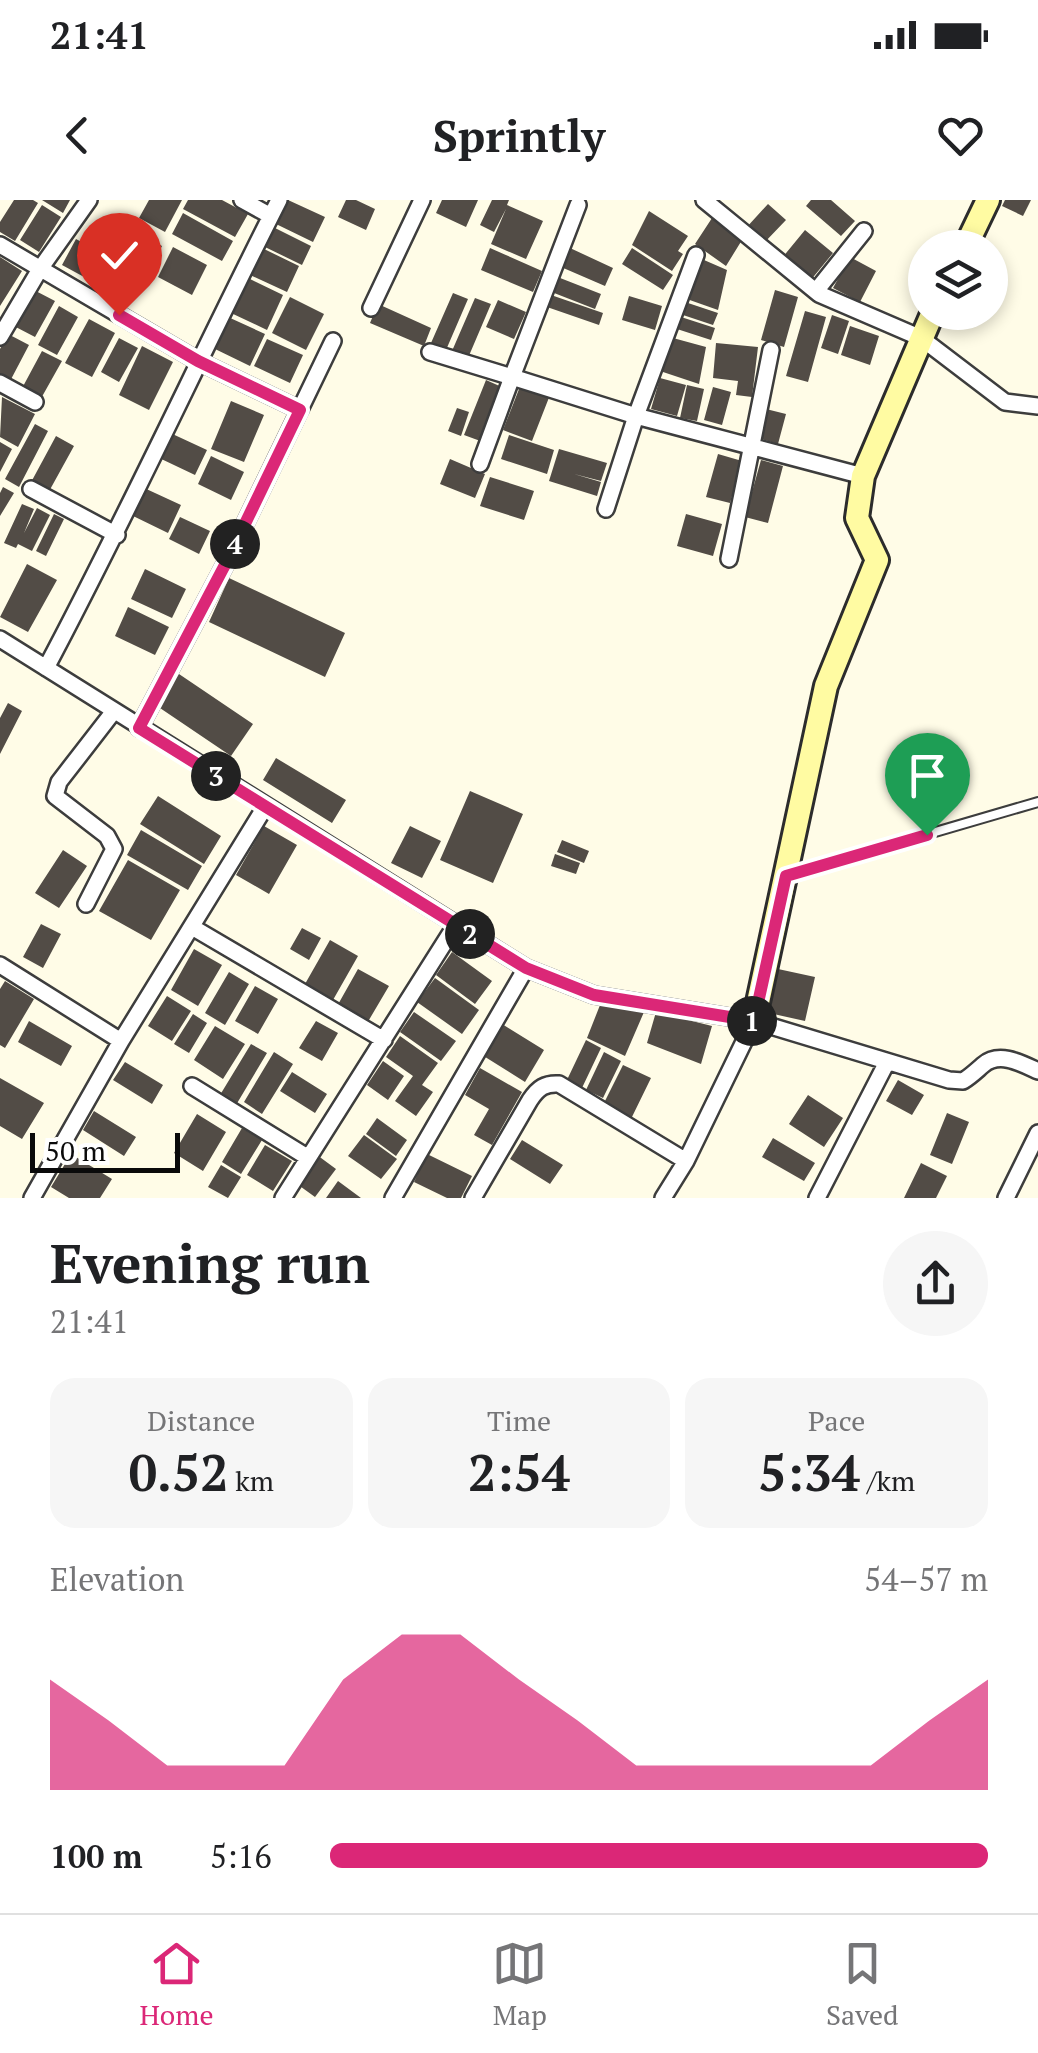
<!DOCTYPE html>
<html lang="en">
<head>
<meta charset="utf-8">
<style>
	body { margin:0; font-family:"PT Serif",serif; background:#f6f6f6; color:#202124; height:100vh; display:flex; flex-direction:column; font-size:38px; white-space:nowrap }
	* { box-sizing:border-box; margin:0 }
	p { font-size:32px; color:#757577 }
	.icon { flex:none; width:55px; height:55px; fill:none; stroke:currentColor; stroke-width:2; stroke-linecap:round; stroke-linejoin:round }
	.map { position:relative; height:998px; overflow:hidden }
	.side { display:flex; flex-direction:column; background:#fff; flex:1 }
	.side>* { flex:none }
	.buttons { position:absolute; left:908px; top:30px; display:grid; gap:20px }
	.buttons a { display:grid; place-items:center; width:100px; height:100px; border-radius:50%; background:#fff; box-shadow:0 5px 15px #0003; font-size:50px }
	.scale { position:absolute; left:30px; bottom:25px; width:150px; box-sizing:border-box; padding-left:10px; border:5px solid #0a0a0a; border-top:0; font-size:28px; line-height:35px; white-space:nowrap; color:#0a0a0a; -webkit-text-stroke:8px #fff; paint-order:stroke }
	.pin { position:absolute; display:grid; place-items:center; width:85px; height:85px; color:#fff; margin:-102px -42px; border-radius:50% 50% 50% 0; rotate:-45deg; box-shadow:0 0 10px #0007 }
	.pin .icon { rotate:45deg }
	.km { position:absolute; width:50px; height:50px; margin:-25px; border-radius:50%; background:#222; color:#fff; font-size:28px; line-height:50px; text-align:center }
	.round { display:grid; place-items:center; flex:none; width:105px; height:105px; border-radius:52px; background:#f6f6f6 }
	.head { display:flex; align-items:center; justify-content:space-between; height:170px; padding:0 50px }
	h1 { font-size:55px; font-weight:700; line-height:75px }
	.metrics { display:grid; grid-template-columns:repeat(3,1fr); gap:15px; height:170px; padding:10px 50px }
	.metrics div { display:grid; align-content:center; border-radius:25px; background:#f6f6f6; text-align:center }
	.metrics b { font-size:50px; font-weight:700 }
	.metrics small { font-size:28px; font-weight:400 }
	.metrics p { font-size:28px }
	.chart { height:280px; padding:20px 50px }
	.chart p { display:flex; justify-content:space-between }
	.chart svg { width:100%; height:180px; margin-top:10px; fill:#db2777; opacity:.7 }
	ul { padding:0 50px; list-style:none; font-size:32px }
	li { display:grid; grid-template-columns:160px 120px 1fr; align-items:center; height:75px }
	li i { height:25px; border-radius:12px; background:#db2777 }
	.status { display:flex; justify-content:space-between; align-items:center; height:70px; padding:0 50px; background:#fff; direction:ltr }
	.status svg { height:28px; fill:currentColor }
	header { display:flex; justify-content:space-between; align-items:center; height:130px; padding:0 50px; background:#fff; font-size:45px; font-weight:700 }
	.tab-bar { display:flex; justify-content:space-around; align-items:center; height:140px; border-top:2px solid #e0e0e0; background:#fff; font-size:28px; color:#757577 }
	.tab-bar a { display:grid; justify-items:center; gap:5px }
	.tab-bar .selected { color:#db2777 }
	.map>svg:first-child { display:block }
	.building { fill:#524c46 }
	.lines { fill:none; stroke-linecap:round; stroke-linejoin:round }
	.lane-casing { stroke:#3d3d3d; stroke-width:12 }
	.street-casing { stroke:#3d3d3d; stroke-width:20 }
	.secondary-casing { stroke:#2c2c2c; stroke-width:28 }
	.lane { stroke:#fff; stroke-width:8 }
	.street { stroke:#fff; stroke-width:15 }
	.secondary { stroke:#fffba2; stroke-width:22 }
	.route-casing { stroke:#fff; stroke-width:20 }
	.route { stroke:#db2777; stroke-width:12 }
</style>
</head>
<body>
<div class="status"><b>21:41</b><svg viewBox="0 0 49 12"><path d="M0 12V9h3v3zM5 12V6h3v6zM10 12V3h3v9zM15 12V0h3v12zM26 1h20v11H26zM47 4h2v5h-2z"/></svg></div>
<header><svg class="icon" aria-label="back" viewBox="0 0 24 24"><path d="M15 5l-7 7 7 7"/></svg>Sprintly<svg class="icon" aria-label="heart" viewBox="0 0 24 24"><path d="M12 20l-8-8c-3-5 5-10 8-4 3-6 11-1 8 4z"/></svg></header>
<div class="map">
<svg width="1038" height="998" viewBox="0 0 1038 998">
	<rect width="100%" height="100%" fill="#fffce7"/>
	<path class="building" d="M14,0h19l5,3 -23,38 -15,-9v-10z
		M42,0h28l-7,13z
		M149,0h33l-17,32 -26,-14z
		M188,0h34l26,14 -13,23 -52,-28z
		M288,0l37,17 -12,25 -37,-18z
		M346,0h10l19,9 -9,21 -28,-13z
		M442,0h36l-12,27 -30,-14z
		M492,0h17l-2,5 36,16 -17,38 -35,-15 15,-35 -12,23 -14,-7z
		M811,0h20l24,21 -14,15 -35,-30z
		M1005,0h26l-8,16 -21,-10z
		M768,4l18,16 -23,24 -17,-16z
		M42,5l19,12 -22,35 -19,-12z
		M649,11l39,25 -10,15 5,3 -11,17 -40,-26z
		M183,13l50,28 -11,20 -50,-27z
		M712,18l30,22 -16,26 -31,-22z
		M275,28l36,18 -9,19 -37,-18z
		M805,30l28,23 -23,28 -28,-23z
		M138,33l24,13 -27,52 -26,-13z
		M76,39l35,19 -14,26 -35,-19z
		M173,47l34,18 -15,30 -34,-18z
		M262,48l37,18 -12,26 -37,-17z
		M490,48l52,23 -9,21 -52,-22z
		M570,48l43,20 -8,18 -44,-19z
		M632,48l41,27 -10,15 -41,-26z
		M0,57l22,14 -22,35z
		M850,57l26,14 -16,31 -27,-14z
		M704,60l23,10 -9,40 -34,-12z
		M555,76l46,18 -6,15 -46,-18z
		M248,78l35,17 -16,35 -36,-17z
		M30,88l25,13 -20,36 -25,-13z
		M775,90l23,7 -14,50 -23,-7z
		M453,93l15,6 -22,51 -15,-7z
		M551,95l52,18 -4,12 -52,-18z
		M629,96l33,10 -7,24 -33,-10z
		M290,97l34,17 -18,36 -34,-17z
		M475,98l16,6 -23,54 -16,-7z
		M498,100l28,12 -12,27 -28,-12z
		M685,102l33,11 -5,12 -33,-11z
		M378,104l53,24 -7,18 -54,-23z
		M59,106l19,11 -21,38 -19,-10z
		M805,111l21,6 -18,65 -22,-6z
		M832,115l17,6 -11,33 -17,-6z
		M228,117l37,17 -15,32 -37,-18z
		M681,117l34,11 -4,12 -34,-11z
		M89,119l26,14 -23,44 -27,-14z
		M850,126l29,10 -9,29 -29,-10z
		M8,134l21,11 -21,40 -8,-4v-32z
		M119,138l19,10 -19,34 -18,-10z
		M673,138l33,9 -7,37 -39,-13z
		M267,139l36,16 -13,28 -36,-17z
		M716,143l42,4 -6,50 -16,-2 2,-14 -25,-3z
		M142,146l31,16 -24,48 -30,-15z
		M42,151l20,10 -23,41 -19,-10z
		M660,178l26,7 -9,31 -26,-7z
		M486,180l18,8 -21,54 -19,-7z
		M521,184l29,11 -18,46 -29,-11z
		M687,185l17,4 -7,32 -17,-3z
		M713,187l18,5 -9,33 -18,-5z
		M2,197l33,17 -17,33 -18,-10z
		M231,201l33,14 -20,47 -33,-13z
		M457,208l12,4 -8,24 -13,-5z
		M762,208l24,6 -8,30 -23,-7z
		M35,224l13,7 -29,56 -14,-8z
		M166,231l41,19 -12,25 -40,-19z
		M509,235l45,15 -7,24 -46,-15z
		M56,236l18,10 -27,49 -18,-9z
		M0,242l12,7 -12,23z
		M559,249l48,14 -6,18 -27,-7 27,8 -4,14 -48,-15z
		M718,254l24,7 -12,42 -24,-6z
		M211,256l33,16 -13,28 -33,-16z
		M450,259l35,15 -10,24 -35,-14z
		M761,260l22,6 -15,57 -23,-6z
		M490,277l44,14 -10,29 -44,-14z
		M3,287l11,6 -14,23v-23z
		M142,287l39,18 -13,28 -39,-19z
		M22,304l12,5 -10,24 13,-25 13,7 -18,36 -14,-7 -2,4 -12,-5z
		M54,314l10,5 -18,37 -10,-5z
		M686,314l36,10 -9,32 -36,-10z
		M180,317l30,14 -11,23 -30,-15z
		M27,364l30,16 -29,52 -28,-15z
		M145,369l41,20 -14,29 -41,-19z
		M229,378l116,55 -20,44 -116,-55z
		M128,407l41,20 -14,28 -40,-19z
		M179,474l74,50 -22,32 -74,-50z
		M8,503l14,8 -22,43v-36z
		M276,558l70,42 -14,23 -69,-43z
		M470,591l53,23 -30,69 -53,-23z
		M158,596l63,40 -17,28 -64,-40z
		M264,626l33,19 -28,49 -33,-19z
		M410,626l31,15 -19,37 -31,-15z
		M141,630l61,36 -14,24 -61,-35z
		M562,640l27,11 -5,12 -27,-11z
		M63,650l24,16 -28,42 -24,-15z
		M555,654l25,9 -4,11 -25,-8z
		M128,660l52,30 -29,50 -52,-29z
		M41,724l20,10 -18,34 -20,-11z
		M302,728l19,10 -12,22 -19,-11z
		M330,740l28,16 -25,44 -28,-16z
		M194,749l28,16 -24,41 -27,-16z
		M452,752l40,29 -17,23 -39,-29z
		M358,769l31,17 -23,39 -30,-17z
		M778,769l37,8 -10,44 -36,-8z
		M229,772l20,12 -24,41 -20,-12z
		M435,778l44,32 -17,24 -45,-32z
		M5,781l29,18 -29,49 -5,-3v-56z
		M255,786l23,13 -20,35 -23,-13z
		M167,796l24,15 -19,30 -24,-15z
		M602,800l42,12 -19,44 -38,-18z
		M414,812l42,29 -15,20 -41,-29z
		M656,812l56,14 -11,38 -54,-21z
		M193,814l14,9 -18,30 -15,-9z
		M29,821l43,25 -11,20 -43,-24z
		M316,821l22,12 -16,28 -23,-13z
		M502,824l42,26 -19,32 -43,-27z
		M215,826l30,18 -22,35 -29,-19z
		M400,836l38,27 -16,22 11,7 -17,24 -21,-15 18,-25 -27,-19z
		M586,840l15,8 -20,42 -15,-8z
		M251,844l16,9 -31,52 -16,-10z
		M274,852l19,12 -31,50 -18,-12z
		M604,852l17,9 -18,37 -17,-8z
		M383,861l21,15 -16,24 -21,-15z
		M125,862l38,23 -11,19 -39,-24z
		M623,865l28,13 -21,43 -28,-14z
		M480,868l42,24 -30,53 -18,-10 15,-26 -24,-14z
		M292,872l35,22 -12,19 -35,-22z
		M0,878l44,25 -22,36 -22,-13z
		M898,880l26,15 -12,20 -26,-14z
		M808,895l35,23 -19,29 -35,-23z
		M94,911l42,26 -12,19 -41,-26z
		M947,913l22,9 -17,42 -22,-9z
		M197,914l29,18 -23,39 -29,-18z
		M377,918l30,22 -11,16 -30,-22z
		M242,928l20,12 -21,34 -19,-12z
		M364,935l33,24 -16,20 -33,-23z
		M773,938l42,25 -11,18 -42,-24z
		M522,940l41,25 -13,19 -40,-25z
		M265,945l27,16 -19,30 -26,-16z
		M71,954l41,25 -12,19h-31l-18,-11z
		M427,954l45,22 -11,22h-14l-33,-16z
		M317,955l19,14 -21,28 -18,-13z
		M921,963l26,13 -11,22h-32z
		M221,965l20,12 -13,21 -20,-11z
		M338,981l23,17h-35z"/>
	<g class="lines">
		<g class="lane-casing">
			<path id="lane" d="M788,675l250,-73"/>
		</g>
		<g class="street-casing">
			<path id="street" d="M242,0l29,16
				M704,0l115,94 102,44 84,64 33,4
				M578,5l-66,172 124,39 227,60
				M0,45l198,116 102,49
				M816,91l48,-60
				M371,108l51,-108
				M0,137l40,-68 49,-69
				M430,152l82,25 -32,87
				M0,183l35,19
				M31,289l86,46
				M606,309l30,-93 60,-161
				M729,359l42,-209
				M0,439l526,329 68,27 160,26 195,59 14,1c8,-5 13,-10 20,-16 16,-14 38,-2 55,6
				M46,468c82,-154 154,-312 233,-468
				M139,528l88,-167 106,-220
				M86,704l28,-55 -7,-13 -52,-40 4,-14 55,-71
				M192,727l192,113
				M0,765l121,76
				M192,886l115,71
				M32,998l89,-157 144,-234
				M283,998l172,-272
				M393,998l133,-230
				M473,998l57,-98c8,-12 15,-17 29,-16l127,77
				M663,998l23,-37 68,-140
				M817,998l70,-136
				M1006,998l32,-65"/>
		</g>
		<g class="secondary-casing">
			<path id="secondary" d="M965,48l23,-48
				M754,821l72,-335 51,-126 -20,-42 6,-42 70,-164"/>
		</g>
		<use href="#lane" class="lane"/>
		<use href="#street" class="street"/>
		<use href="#secondary" class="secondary"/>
	</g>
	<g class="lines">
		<g class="route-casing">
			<path id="route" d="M119,115l79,46 102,49 -73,151 -88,167 387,240 68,27 160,26 32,-145 141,-41"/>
		</g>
		<use href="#route" class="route"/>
	</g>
</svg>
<div class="buttons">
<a><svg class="icon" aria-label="layers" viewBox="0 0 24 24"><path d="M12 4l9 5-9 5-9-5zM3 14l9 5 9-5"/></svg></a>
</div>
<div class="scale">50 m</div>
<div class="pin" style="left:927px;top:635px;background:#1e9e55"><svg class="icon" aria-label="arrive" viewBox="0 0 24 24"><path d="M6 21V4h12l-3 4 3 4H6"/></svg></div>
<div class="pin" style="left:119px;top:115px;background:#d93025"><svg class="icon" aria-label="check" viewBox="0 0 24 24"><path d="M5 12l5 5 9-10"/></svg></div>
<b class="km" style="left:752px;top:821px">1</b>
<b class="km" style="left:470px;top:734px">2</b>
<b class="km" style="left:216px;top:576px">3</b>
<b class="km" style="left:235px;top:344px">4</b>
</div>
<section class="side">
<div class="head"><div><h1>Evening run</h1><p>21:41</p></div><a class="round"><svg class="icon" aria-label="share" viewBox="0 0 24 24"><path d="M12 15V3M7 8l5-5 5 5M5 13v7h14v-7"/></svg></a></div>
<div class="metrics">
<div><p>Distance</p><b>0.52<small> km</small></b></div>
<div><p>Time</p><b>2:54</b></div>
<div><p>Pace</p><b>5:34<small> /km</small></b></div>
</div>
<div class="chart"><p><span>Elevation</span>54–57 m</p>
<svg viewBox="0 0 160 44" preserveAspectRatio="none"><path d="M0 44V17L10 27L20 38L30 38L40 38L50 17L60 6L70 6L80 17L90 27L100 38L110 38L120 38L130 38L140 38L150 27L160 17V44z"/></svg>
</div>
<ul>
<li><b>100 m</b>5:16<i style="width:100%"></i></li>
</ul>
</section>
<nav class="tab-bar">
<a class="selected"><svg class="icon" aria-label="home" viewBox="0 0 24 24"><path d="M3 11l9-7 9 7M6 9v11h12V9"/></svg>Home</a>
<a><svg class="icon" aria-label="map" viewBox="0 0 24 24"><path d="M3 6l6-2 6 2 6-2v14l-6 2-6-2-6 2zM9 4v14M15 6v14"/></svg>Map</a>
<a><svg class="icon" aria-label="saved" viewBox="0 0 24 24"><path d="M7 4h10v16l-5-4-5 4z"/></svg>Saved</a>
</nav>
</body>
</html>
